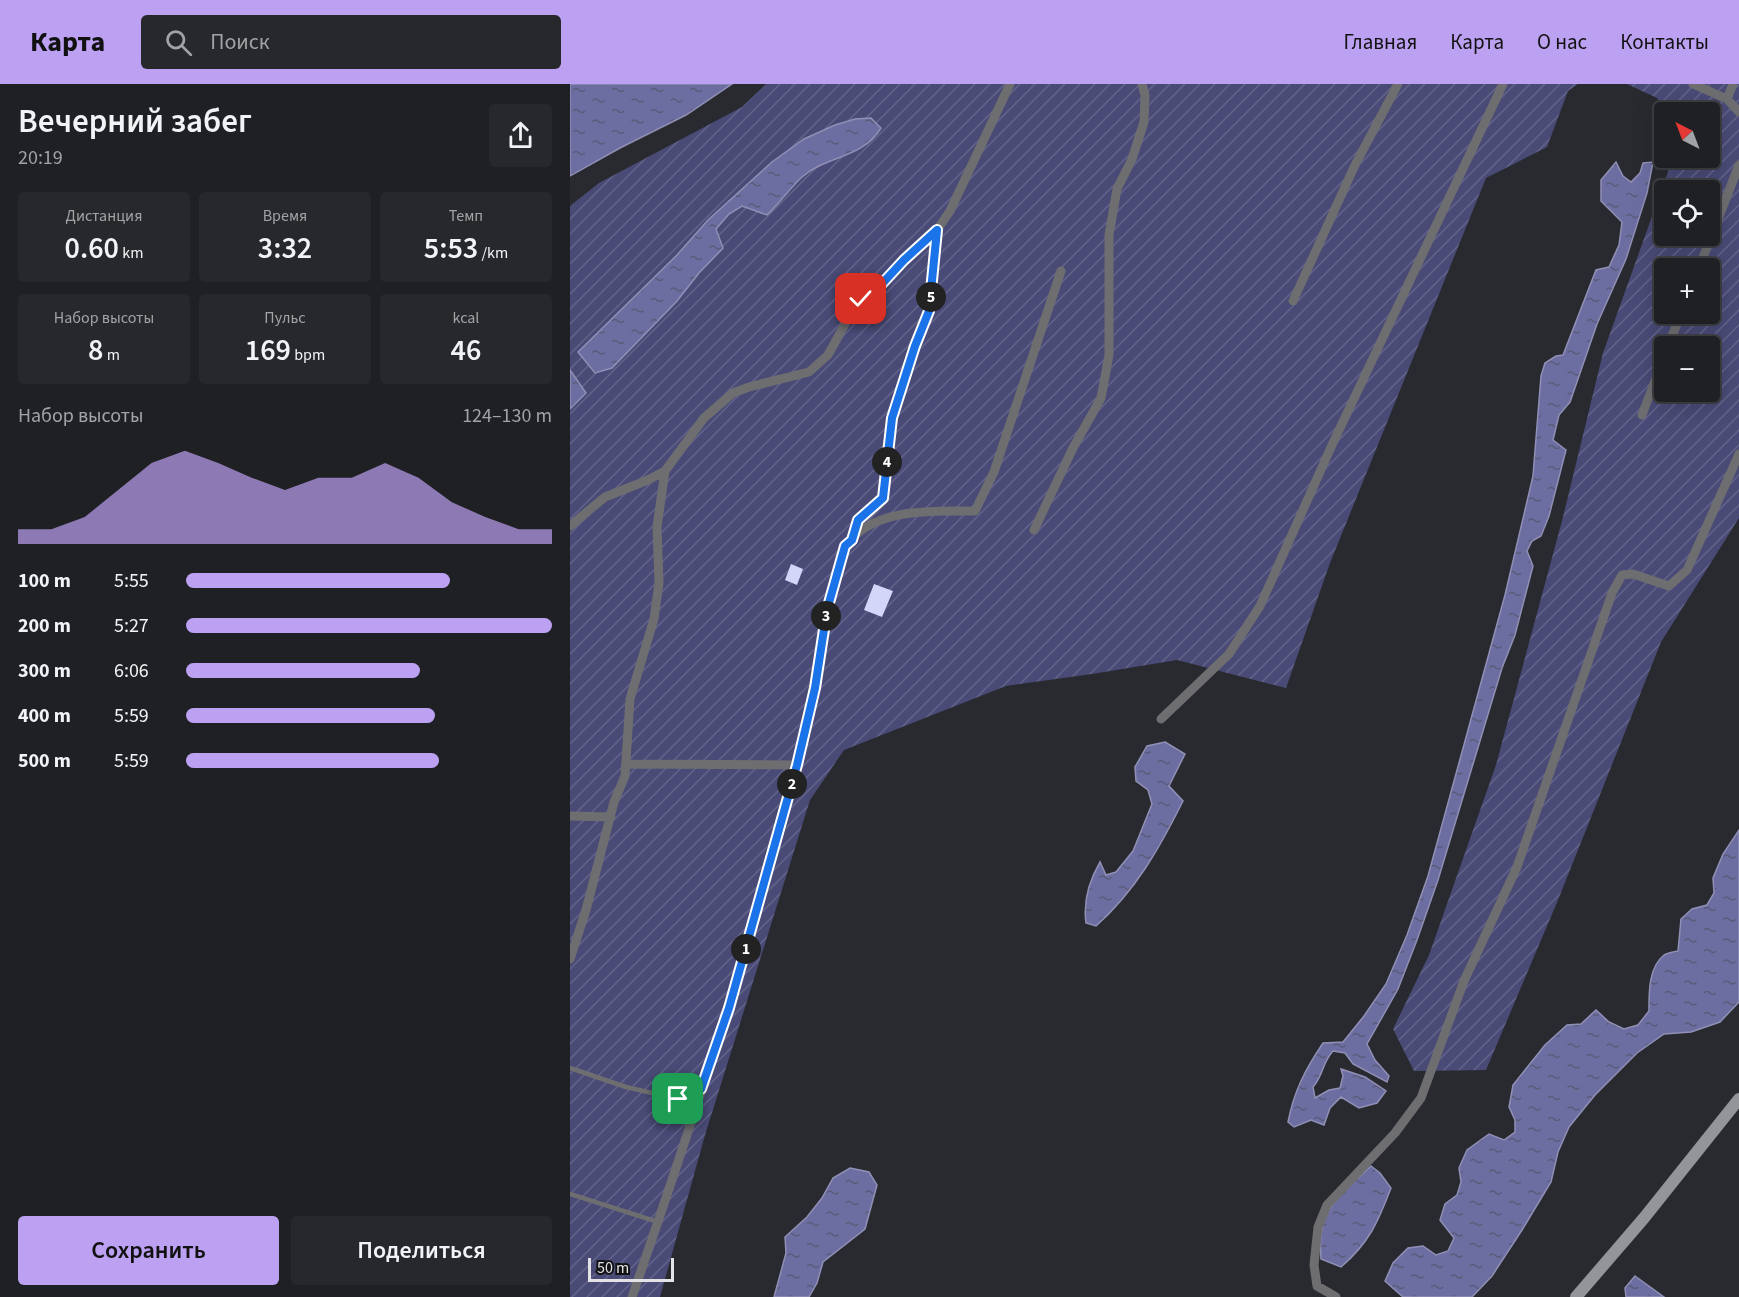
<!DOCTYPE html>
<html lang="ru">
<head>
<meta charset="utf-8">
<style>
	body { margin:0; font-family:"Source Sans 3",sans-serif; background:#27282b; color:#f1f3f6; height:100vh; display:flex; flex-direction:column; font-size:22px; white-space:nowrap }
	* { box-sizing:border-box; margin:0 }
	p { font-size:20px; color:#a1a3a6 }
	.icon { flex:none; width:33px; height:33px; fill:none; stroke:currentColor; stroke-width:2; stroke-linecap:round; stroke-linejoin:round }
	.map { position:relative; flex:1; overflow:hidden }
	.side { display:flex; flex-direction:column; background:#1f2023; width:570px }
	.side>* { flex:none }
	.needle { width:39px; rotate:318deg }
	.fabs { position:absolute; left:1084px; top:18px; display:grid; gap:12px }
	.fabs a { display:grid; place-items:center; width:66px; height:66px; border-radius:6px; background:#1f2023; box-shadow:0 6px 24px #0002,0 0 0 2px #3c3e41; font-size:30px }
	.scale { position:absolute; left:18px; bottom:15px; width:86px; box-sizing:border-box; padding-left:6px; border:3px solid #e3e3e7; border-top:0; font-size:16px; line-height:21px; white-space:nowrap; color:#e3e3e7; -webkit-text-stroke:4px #121215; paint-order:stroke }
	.pin { position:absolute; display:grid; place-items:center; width:51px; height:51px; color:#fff; margin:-26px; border-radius:12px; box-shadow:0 3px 9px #0006 }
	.km { position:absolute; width:30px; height:30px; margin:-15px; border-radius:50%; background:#222; color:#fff; font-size:16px; line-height:30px; text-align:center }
	.round { display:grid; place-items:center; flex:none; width:63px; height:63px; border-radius:6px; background:#27282b }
	.head { display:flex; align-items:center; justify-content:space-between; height:102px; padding:0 18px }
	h1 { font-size:33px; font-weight:600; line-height:45px }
	.metrics { display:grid; grid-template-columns:repeat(3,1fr); gap:9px; height:102px; padding:6px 18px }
	.metrics div { display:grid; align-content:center; border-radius:6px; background:#27282b; text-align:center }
	.metrics b { font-size:30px; font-weight:600 }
	.metrics small { font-size:16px; font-weight:400 }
	.metrics p { font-size:16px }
	.chart { height:168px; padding:12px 18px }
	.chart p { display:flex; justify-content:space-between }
	.chart svg { width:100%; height:108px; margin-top:6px; fill:#bca0f2; opacity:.7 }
	.primary-button { display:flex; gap:12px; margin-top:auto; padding:12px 18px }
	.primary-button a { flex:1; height:69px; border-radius:6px; background:#bca0f2; color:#111; font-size:24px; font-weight:600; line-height:69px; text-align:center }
	.primary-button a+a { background:#27282b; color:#f1f3f6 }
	ul { padding:0 18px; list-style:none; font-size:20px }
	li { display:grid; grid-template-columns:96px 72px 1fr; align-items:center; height:45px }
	li i { height:15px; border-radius:8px; background:#bca0f2 }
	header { display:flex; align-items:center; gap:36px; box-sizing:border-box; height:84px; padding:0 30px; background:#bca0f2; color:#111 }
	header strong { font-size:28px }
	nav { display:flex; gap:33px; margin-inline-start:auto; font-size:21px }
	.search { width:420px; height:54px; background:#27282b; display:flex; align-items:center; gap:15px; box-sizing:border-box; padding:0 21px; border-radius:6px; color:#a1a3a6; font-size:22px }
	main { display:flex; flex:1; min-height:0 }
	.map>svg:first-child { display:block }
	.garden { fill:url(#garden-furrows); fill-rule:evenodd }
	.water { fill:url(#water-ripples); stroke:#9090b6; stroke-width:1.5 }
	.building { fill:#d3d6f9 }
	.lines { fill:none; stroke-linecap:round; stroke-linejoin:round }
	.lane { stroke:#6e6e71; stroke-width:4.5 }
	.street { stroke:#6e6e71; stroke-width:9 }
	.secondary { stroke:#949599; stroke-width:12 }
	.route-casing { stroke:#fff; stroke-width:12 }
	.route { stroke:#1a73e8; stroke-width:8 }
</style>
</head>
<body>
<header>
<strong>Карта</strong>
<div class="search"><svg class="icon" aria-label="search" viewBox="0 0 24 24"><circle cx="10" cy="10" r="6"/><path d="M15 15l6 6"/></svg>Поиск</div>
<nav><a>Главная</a><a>Карта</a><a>О нас</a><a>Контакты</a></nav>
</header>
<main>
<section class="side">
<div class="head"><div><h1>Вечерний забег</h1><p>20:19</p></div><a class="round"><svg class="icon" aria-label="share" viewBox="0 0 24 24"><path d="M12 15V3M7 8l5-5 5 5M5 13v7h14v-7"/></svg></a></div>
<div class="metrics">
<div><p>Дистанция</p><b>0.60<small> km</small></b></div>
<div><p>Время</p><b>3:32</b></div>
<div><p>Темп</p><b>5:53<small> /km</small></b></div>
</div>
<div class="metrics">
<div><p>Набор высоты</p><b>8<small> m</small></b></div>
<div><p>Пульс</p><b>169<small> bpm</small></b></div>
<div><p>kcal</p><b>46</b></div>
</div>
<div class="chart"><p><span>Набор высоты</span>124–130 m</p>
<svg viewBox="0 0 160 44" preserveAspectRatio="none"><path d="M0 44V38L10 38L20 33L30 22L40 11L50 6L60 11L70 17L80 22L90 17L100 17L110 11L120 17L130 27L140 33L150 38L160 38V44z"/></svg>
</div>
<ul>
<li><b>100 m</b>5:55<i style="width:72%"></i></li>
<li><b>200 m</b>5:27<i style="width:100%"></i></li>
<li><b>300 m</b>6:06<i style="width:64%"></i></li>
<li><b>400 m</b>5:59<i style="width:68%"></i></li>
<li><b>500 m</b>5:59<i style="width:69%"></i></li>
</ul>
<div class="primary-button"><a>Сохранить</a><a>Поделиться</a></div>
</section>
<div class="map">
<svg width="1169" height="1213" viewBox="0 0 1169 1213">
	<defs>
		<pattern id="garden-furrows" width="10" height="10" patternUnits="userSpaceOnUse" patternTransform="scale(1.5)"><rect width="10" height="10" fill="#494a76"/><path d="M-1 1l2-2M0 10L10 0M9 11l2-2" fill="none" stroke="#63648a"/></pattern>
		<pattern id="water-ripples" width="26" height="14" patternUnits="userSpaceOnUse" patternTransform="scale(1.5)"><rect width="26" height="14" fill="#6c6da1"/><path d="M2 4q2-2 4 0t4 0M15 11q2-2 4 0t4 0" fill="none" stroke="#5a5b78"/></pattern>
	</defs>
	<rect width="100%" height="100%" fill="#292a2f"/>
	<path class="garden" d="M196,0h812l-10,7 -21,56 -61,31 -156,385 -44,125 -109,-28 -85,14 -86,12 -162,64 -34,50 -105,335 -45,162h-90v-1091l29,-23 143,-76z
		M1057,0h112v434l-78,124 -103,258 -72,170 -72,1 -21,-42 36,-74 67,-190 67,-248 40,-164 70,-195h37v-46h-44l-9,-14zM1095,106h45v46h-45zM1095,184h45v46h-45zM1095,262h45v46h-45z"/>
	<path class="water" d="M0,0h162l-46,31 -66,33 -50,28z
		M301,34l10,10c-19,31 -54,27 -79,49 -12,11 -22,26 -35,38l-25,-9 -13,8 -13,15 7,19 -24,25 -22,28 -65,67 -17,5 -17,-21 99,-97 31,-35 64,-58 32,-23 31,-14 20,-6z
		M1046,78l7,14 8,6 9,-9 3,-10 10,-1 -6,31 -21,66 -29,65 -27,78 -11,13 -6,25 13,10 -17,66 -8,20 -9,5 -5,10 6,15 -18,69 -13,33 -64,212 -21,60 -19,49 -31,55 8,16 14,16 -2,6 -34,-18 -8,-11 -12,-2c-11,12 -9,23 -20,36l2,11 14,-8 11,-2 3,-12 -2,-7 24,8 21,14 -9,12 -18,5 -18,-11 -11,11 -6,17 -13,-5 -17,7 -6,-5c6,-31 17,-52 35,-79l20,-1 21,-26 22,-32 21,-49 21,-59 77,-281 28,-119 8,-100 4,-13 11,-7 7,-1 33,-85 13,-3 10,-22 3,-23 -21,-21v-21z
		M0,286l16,23 -16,16z
		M595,658l20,12 -16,32 14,15c-24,48 -47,89 -87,125l-10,-3c-3,-22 3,-42 14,-61l6,13 10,-3 17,-21 19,-47 -4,-14 -12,-9 -1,-14 12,-21z
		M1169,746v172l-19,20 -29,10 -27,2 -27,19 -42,42 -26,32 -11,25 -7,30 -29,48 -30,46 -20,21h-69l-18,-16 8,-18 15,-15 15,-2 13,9 12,-4 6,-13 -14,-18 5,-16 12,-9 4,-13 -2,-14 8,-18 22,-16 15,6 11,-8v-12l-6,-13 4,-22 32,-40 22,-20 14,-1 15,-14 13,12 15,7 14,-4 11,-14c0,-17 -1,-43 15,-56 3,-2 10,-3 14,-4l3,-32 11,-10 15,-4 7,-12 -1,-15 10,-24z
		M801,1082l9,7 11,15c-13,34 -22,55 -50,79l-20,-8c-1,-16 -1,-33 7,-47 7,-15 31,-35 43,-46z
		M280,1084l19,4 8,13 -12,44 -42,33 -6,21 -8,14h-35l12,-44 -1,-16 22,-20 15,-19 11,-20z
		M1065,1192l29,21h-38l-1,-9z"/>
	<path class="building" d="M221,480l12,5 -6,16 -12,-5z
		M304,500l19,7 -11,26 -18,-7z"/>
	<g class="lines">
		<path class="lane" d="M0,984l56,19 52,12 23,-10
			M0,1110l88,28"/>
		<path class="street" d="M1123,0l34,15 12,13
			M1157,15l6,-15
			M1129,184l40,-103
			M723,217l62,-136 43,-81
			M1098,262l13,-32
			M1072,331l23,-60
			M0,442l35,-29 43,-17 17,-9 39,-53 29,-25 16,-6 60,-15 19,-17 22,-40 11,-16 18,-12 25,-27 33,-30 13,-19 60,-127
			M464,446l39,-82 28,-50 8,-43v-120l8,-46 15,-30 12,-37 1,-27 -3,-11
			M282,456l6,-20 25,-22 9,-79 23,-73 14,-35 8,-81
			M591,635l68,-65 31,-48 72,-161 171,-361
			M56,680l171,1
			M0,732l41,1
			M0,875l16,-49 28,-108 11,-26 5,-77 24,-80 5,-36 -2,-56 8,-56
			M62,1213c61,-175 118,-351 165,-531 16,-63 22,-127 39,-190 3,-9 4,-24 10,-31 29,-38 86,-34 129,-34l19,-39 67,-201
			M766,1213l-19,-11 -3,-21 4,-38 9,-22 68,-72 26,-35 43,-117 53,-114 95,-274 10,-18 11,-1 36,12 18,-16 52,-116"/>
		<path class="secondary" d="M1006,1213l68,-79 95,-119"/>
	</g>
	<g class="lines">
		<g class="route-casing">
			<path id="route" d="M108,1015l23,-10 28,-81 68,-243 18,-77 12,-78 18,-64 7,-6 6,-20 25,-22 9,-80 23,-72 14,-35 8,-81 -33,30 -25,27 -18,12"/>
		</g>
		<use href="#route" class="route"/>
	</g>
</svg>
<div class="fabs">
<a><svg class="needle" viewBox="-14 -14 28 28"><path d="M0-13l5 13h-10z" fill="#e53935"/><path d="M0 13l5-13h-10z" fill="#a1a3a6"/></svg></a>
<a><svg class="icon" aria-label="locate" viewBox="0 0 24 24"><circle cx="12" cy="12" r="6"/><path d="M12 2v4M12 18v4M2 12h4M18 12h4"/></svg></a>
<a>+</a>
<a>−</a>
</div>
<div class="scale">50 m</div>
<div class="pin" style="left:108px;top:1015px;background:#1e9e55"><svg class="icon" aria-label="arrive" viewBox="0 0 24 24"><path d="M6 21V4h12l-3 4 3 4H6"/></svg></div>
<div class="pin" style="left:291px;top:215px;background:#d93025"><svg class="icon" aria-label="check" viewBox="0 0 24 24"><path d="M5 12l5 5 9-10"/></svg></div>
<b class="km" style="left:176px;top:865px">1</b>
<b class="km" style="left:222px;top:700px">2</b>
<b class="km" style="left:256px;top:532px">3</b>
<b class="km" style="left:317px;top:378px">4</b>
<b class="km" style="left:361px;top:213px">5</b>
</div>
</main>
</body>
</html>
